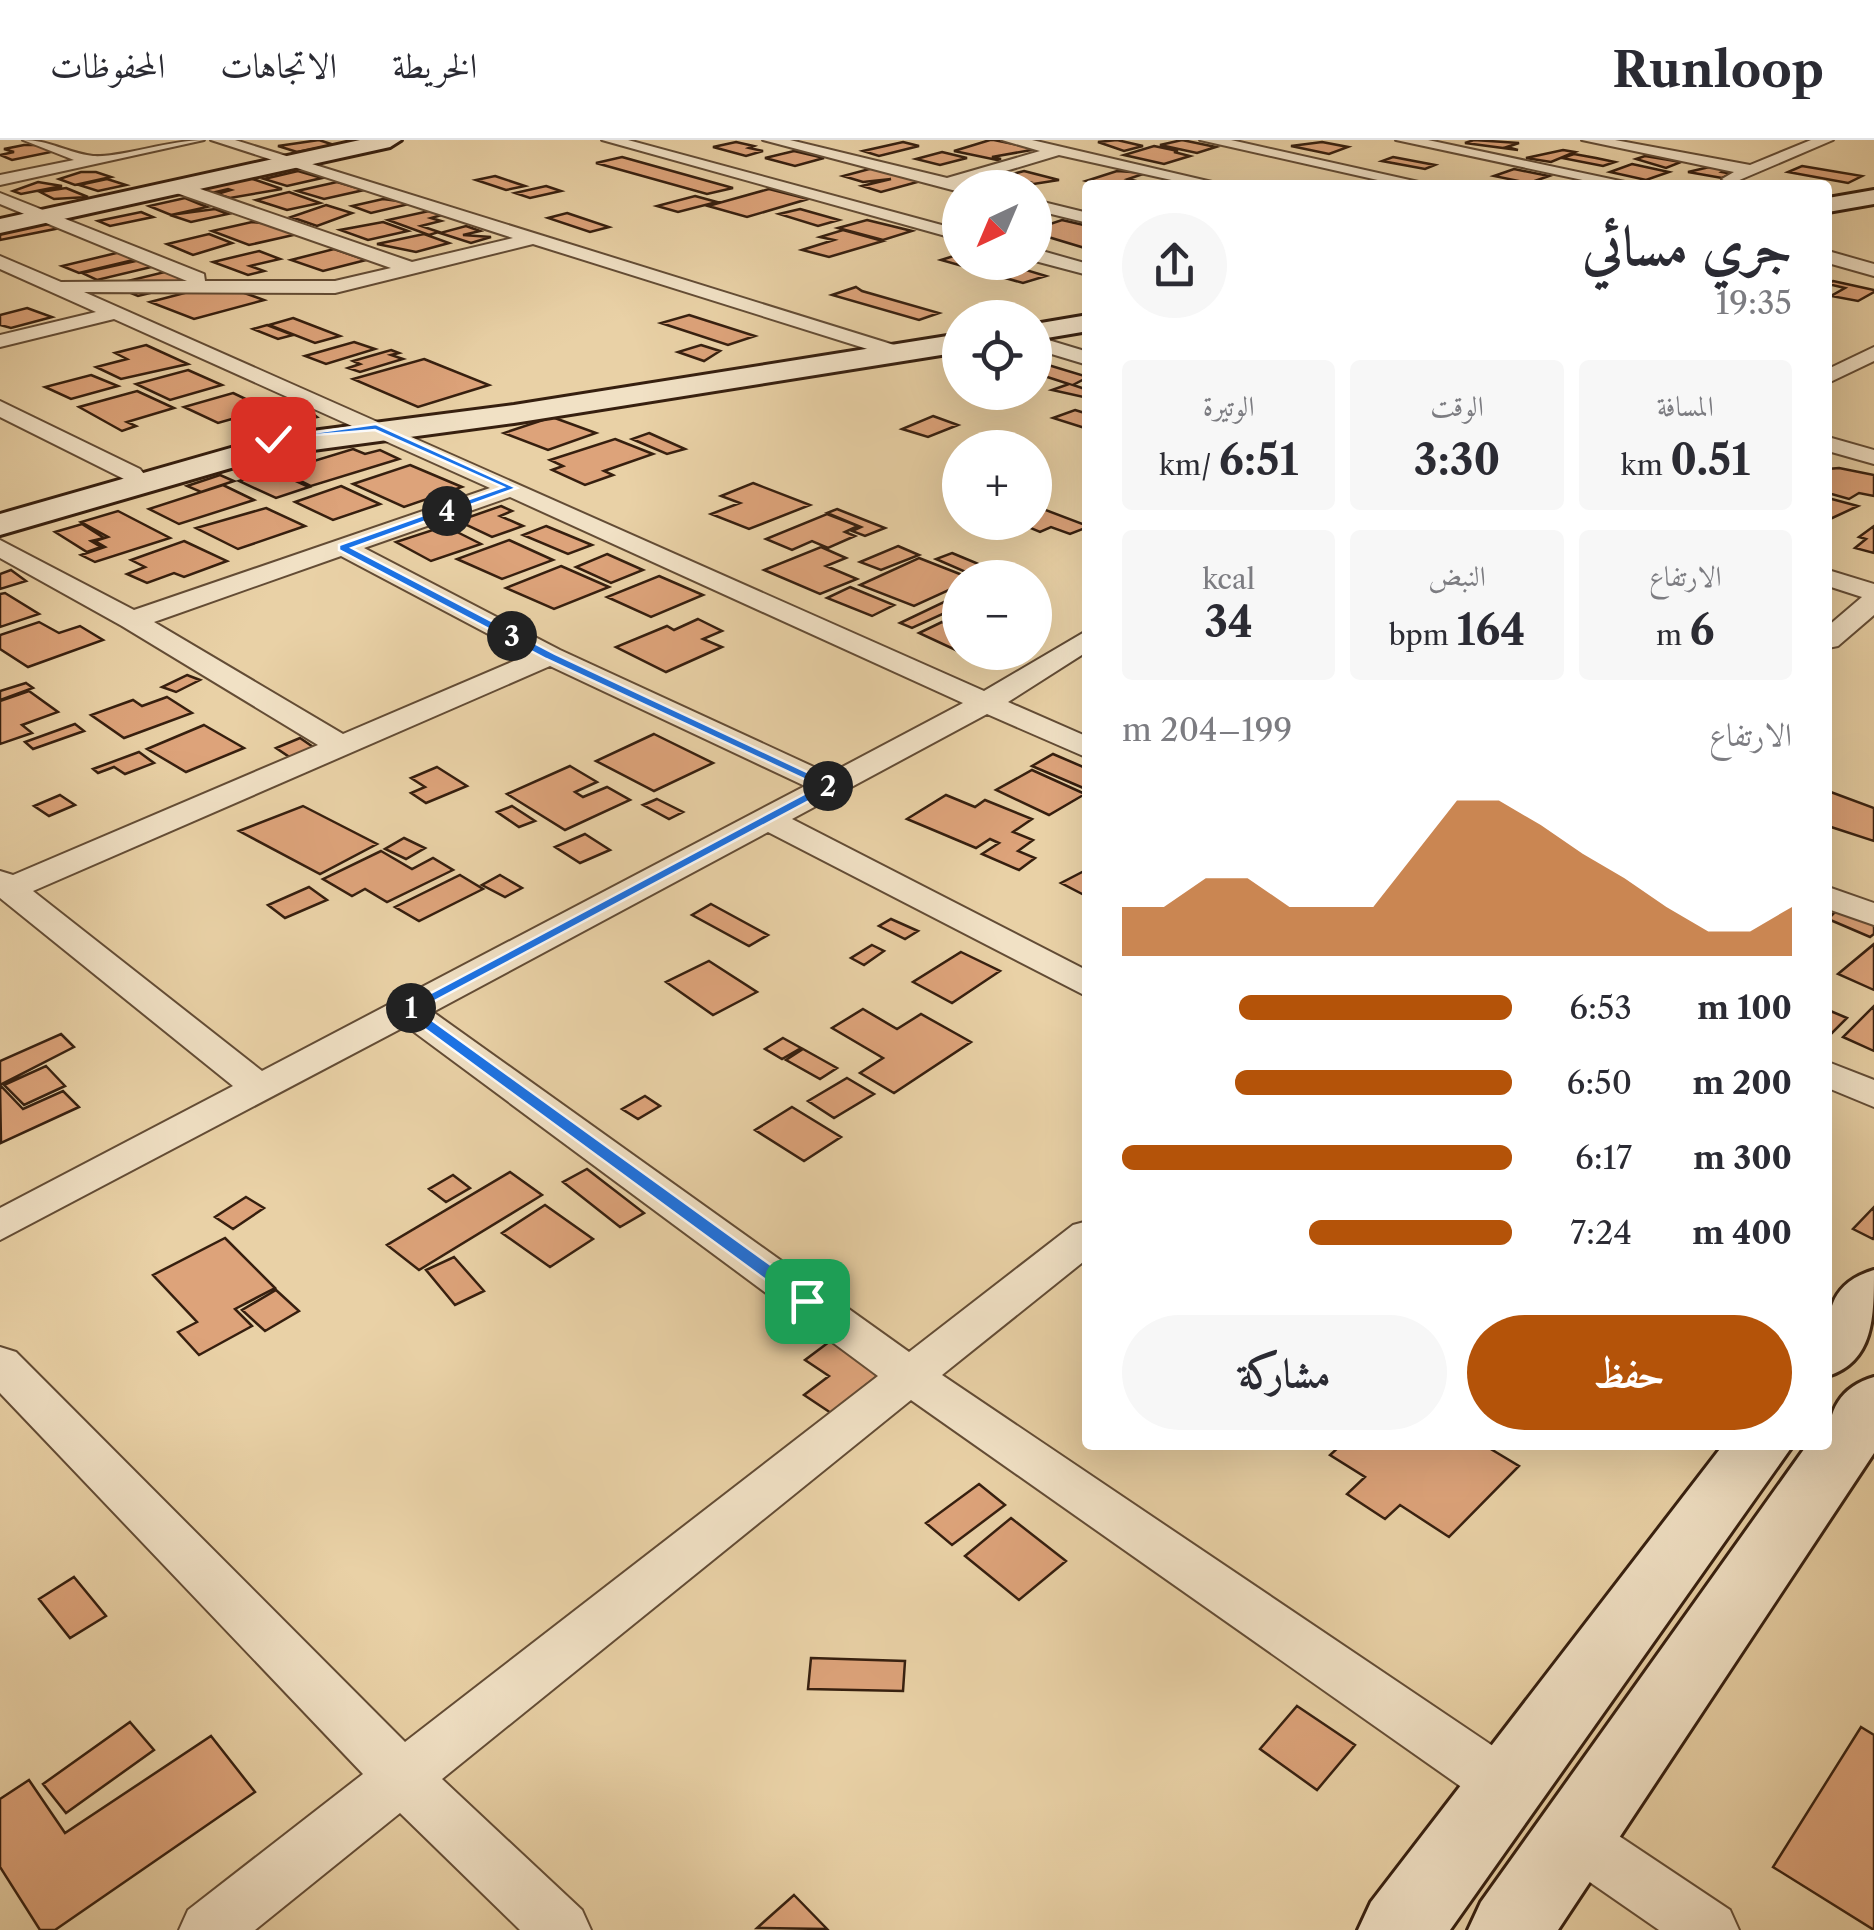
<!DOCTYPE html>
<html lang="ar">
<head>
<meta charset="utf-8">
<style>
	body { margin:0; font-family:"Libre Caslon Text",Amiri,serif; background:#f7f7f7; color:#2b2b33; direction:rtl; height:100vh; display:flex; flex-direction:column; font-size:38px; white-space:nowrap }
	* { box-sizing:border-box; margin:0 }
	p { font-size:32px; color:#7c7c81 }
	.icon { flex:none; width:55px; height:55px; fill:none; stroke:currentColor; stroke-width:2; stroke-linecap:round; stroke-linejoin:round }
	.map { position:relative; flex:1; overflow:hidden; direction:ltr }
	.drawer { position:absolute; left:1082px; top:40px; width:750px; height:1270px; display:flex; flex-direction:column; background:#fff; border-radius:10px; box-shadow:0 10px 40px #0002; direction:rtl }
	.drawer>* { flex:none }
	.needle { width:65px; rotate:224deg }
	.tools { position:absolute; left:942px; top:30px; display:grid; gap:20px }
	.tools a { display:grid; place-items:center; width:110px; height:110px; border-radius:50%; background:#fff; box-shadow:0 10px 40px #0002; font-size:50px }
	.pin { position:absolute; display:grid; place-items:center; width:85px; height:85px; color:#fff; margin:-42px; border-radius:20px; box-shadow:0 5px 15px #0006 }
	.km { position:absolute; width:50px; height:50px; margin:-25px; border-radius:50%; background:#222; color:#fff; font-size:28px; line-height:50px; text-align:center }
	.round { display:grid; place-items:center; flex:none; width:105px; height:105px; border-radius:52px; background:#f7f7f7 }
	.overview { display:flex; align-items:center; justify-content:space-between; height:170px; padding:0 40px }
	h1 { font-size:55px; font-weight:700; line-height:75px }
	.metrics { display:grid; grid-template-columns:repeat(3,1fr); gap:15px; height:170px; padding:10px 40px }
	.metrics div { display:grid; align-content:center; border-radius:10px; background:#f7f7f7; text-align:center }
	.metrics b { font-size:42px; font-weight:700 }
	.metrics small { font-size:28px; font-weight:400 }
	.metrics p { font-size:28px }
	.chart { height:280px; padding:20px 40px }
	.chart p { display:flex; justify-content:space-between }
	.chart svg { width:100%; height:180px; margin-top:10px; fill:#b45309; opacity:.7 }
	.button { display:flex; gap:20px; margin-top:auto; padding:20px 40px }
	.button a { flex:1; height:115px; border-radius:60px; background:#b45309; color:#fff; font-size:40px; font-weight:700; line-height:115px; text-align:center }
	.button a+a { background:#f7f7f7; color:#2b2b33 }
	ul { padding:0 40px; list-style:none; font-size:32px }
	li { display:grid; grid-template-columns:160px 120px 1fr; align-items:center; height:75px }
	li i { height:25px; border-radius:12px; background:#b45309 }
	header { display:flex; align-items:center; gap:60px; box-sizing:border-box; height:140px; padding:0 50px; background:#fff; border-bottom:2px solid #e1e1e2 }
	header strong { font-size:48px }
	nav { display:flex; gap:55px; margin-inline-start:auto; font-size:35px }
	.map>svg:first-child { display:block }
	.building { fill:#dda37a; stroke:#361f0f; stroke-width:2.5 }
	.lines { fill:none; stroke-linecap:round; stroke-linejoin:round }
	.street-casing { stroke:#634c35; stroke-width:4 }
	.secondary-casing { stroke:#361f0f; stroke-width:6 }
	.street { fill:#f1e1c5; fill-rule:evenodd }
	.secondary { fill:#f1e1c5; fill-rule:evenodd }
	.route { fill:#1a73e8; stroke:#fff; stroke-width:2.5 }
</style>
</head>
<body>
<header>
<strong>Runloop</strong>
<nav><a>الخريطة</a><a>الاتجاهات</a><a>المحفوظات</a></nav>
</header>
<div class="map">
<svg width="1874" height="1790" viewBox="0 0 1874 1790">
	<rect width="100%" height="100%" fill="#e9d1a6"/>
	<filter id="stains"><feTurbulence type="fractalNoise" baseFrequency=".002" numOctaves="4"/><feColorMatrix values="0 0 0 0 .2 0 0 0 0 .09 0 0 0 0 .02 0 0 0 .5 -.17"/></filter>
	<radialGradient id="worn" r=".72"><stop offset=".6" stop-color="#630" stop-opacity="0"/><stop offset="1" stop-color="#630" stop-opacity=".3"/></radialGradient>
	<path class="building" d="M319,0l15,5 -37,7 -19,-6z
		M990,0h4l43,9 -45,8 9,2 -4,1 -43,-9z
		M1117,0l26,6 -19,5 -26,-9z
		M1182,0l34,7 -19,6 -37,-8z
		M1474,0l45,3 -12,4 11,3 -53,-7z
		M736,2l18,4 -5,2 14,3 -17,5 -33,-9z
		M903,2l16,4 -40,10 -16,-5z
		M1322,2l26,5 -19,7 -38,-8z
		M24,5h15l17,6 -44,9 -12,-5 14,-3 -10,-3z
		M1154,6l24,5 -4,1 16,4 -26,8 -40,-9z
		M1563,10l12,2 -24,10 -25,-4z
		M794,11l30,7 -29,8 -30,-8z
		M942,12l25,6 -27,7 -24,-6z
		M1574,14l22,4 19,4 -12,4 -41,-8z
		M1645,16l36,6 -15,6 -30,-9z
		M622,17l111,31 -26,6 -111,-31z
		M1393,17l42,8 -10,4 -43,-8z
		M1632,24l37,8 -23,8 -36,-8z
		M1718,25l14,2 -10,5 10,2 -10,4 -34,-6z
		M1802,26l60,10 -14,7 -60,-11z
		M873,28l48,13 -40,11 -19,-6 29,-7 -28,3 -20,-6z
		M1514,29l35,7 -20,7 -35,-7z
		M298,31l24,7 -35,8 -23,-7z
		M1024,31l35,9 -32,5 -5,-1 7,-2 -24,-6z
		M1117,31l29,2 -18,6 20,5 -48,1 -14,-4z
		M81,32h15l15,5 -36,8 -16,-6z
		M495,36l30,10 -19,4 -30,-10z
		M247,37l35,12 -52,9 -13,-4 14,-4 -3,-1 -16,4 -14,-5z
		M107,39l19,6 -28,6 -19,-6z
		M38,42l24,4 -41,8 -8,-3z
		M337,42l27,8 -40,9 -27,-8z
		M546,46l15,5 -31,7 -15,-5z
		M66,48l22,9 -34,2 -14,-7z
		M769,49l39,10 -61,18 -39,-11z
		M289,52l31,11 -33,7 -31,-10z
		M695,56l22,6 -39,10 -21,-6z
		M185,58l22,9 -36,8 -22,-9z
		M383,59l30,4 -42,10 -19,-7z
		M326,65l26,8 -35,13 -26,-9z
		M215,69l13,5 -37,8 -21,-7z
		M800,69l39,11 -21,6 -39,-12z
		M429,71l13,4 -11,3 10,3 -20,5 18,6 -10,3 -41,-15z
		M141,72l12,5 -43,9 -12,-5z
		M567,73l42,14 -19,5 -42,-14z
		M47,80l18,7 -65,13v-10z
		M867,80l45,11 -29,9 -45,-12z
		M1062,80l26,6v23l-53,-16v-4z
		M252,82l20,2 26,10 -49,11 -37,-14z
		M383,82l25,9 -40,9 -28,-10z
		M466,86l14,5 -17,4 28,2 -20,6 -31,-10z
		M843,90l40,11 -54,16 -27,-7 32,-10 -14,-3z
		M209,94l23,9 -39,12 -26,-11z
		M424,94l25,9 -33,9 -39,-8z
		M334,109l32,11 -43,11 -32,-11z
		M129,110l17,7 -67,16 -17,-7z
		M259,111l21,8 -30,7 14,5 -16,4 -35,-13z
		M960,114v8h39l47,14 -23,7 -82,-23z
		M149,118l15,6 -67,16 -15,-7z
		M173,130l27,11 -62,15 -27,-11z
		M1833,141l41,9v2l-16,9 -27,-5 14,-8 -17,-4z
		M219,144l45,16 -70,19 -44,-17z
		M856,147l6,4 77,22 -20,7 -87,-25z
		M27,168l25,9 -41,11 -11,-3v-10z
		M689,175l66,21 -27,9 -67,-22z
		M293,178l47,18 -25,7 -46,-18z
		M267,185l26,10 -15,4 -25,-10z
		M354,202l21,7 -49,15 -21,-8z
		M146,205l42,19 -67,15 -25,-12 31,-8 -12,-6z
		M701,205l19,6 -16,10 -26,-9z
		M391,210l8,3 -8,2 12,4 -43,13 -12,-4 12,-4 -7,-3z
		M424,219l65,26 -71,22 -65,-28z
		M1035,221l53,16 -15,8 15,5v8l-36,-8 17,-6 -34,-11z
		M188,230l34,15 -52,15 -34,-16z
		M91,235l27,11 -47,13 -26,-12z
		M137,251l37,17 -47,14 9,4 -14,5 -43,-24z
		M233,253l34,16 -49,14 -34,-16z
		M303,266l14,11 -32,6 -14,-11z
		M1075,270l13,4v15l-35,-11z
		M933,276l25,9 -30,12 -26,-8z
		M552,277l44,16 -48,17 -44,-17z
		M649,293l36,16 -18,5 -35,-15z
		M615,299l38,15 -49,17 9,4 -28,10 -33,-15 11,-4 -13,-6z
		M353,309l12,5 15,-4 19,9 -88,27 -30,-15z
		M410,325l52,22 -58,20 -51,-23z
		M1839,328l35,7v21l-15,-3 -10,6 -21,-6v-24z
		M272,330l37,17 -33,11 -37,-17z
		M220,335l14,6 -33,11 -14,-6z
		M753,343l57,22 -61,24 -38,-15 29,-11 -19,-7z
		M223,345l31,15 -75,24 -30,-15z
		M341,346l39,18 -47,16 -38,-18z
		M1828,358l30,8 -30,14z
		M501,366l11,5 -12,5 23,10 -31,11 -34,-16z
		M1035,366l53,20v1l-18,7 -19,-7 -11,5 -24,-10h19z
		M266,368l39,18 -67,23 -42,-21z
		M837,369l48,19 -20,8 -13,-5 9,-4 -34,-14z
		M118,371l52,27 -75,24 -14,-7 24,-8 -10,-6 13,-4 -27,-15z
		M827,374l31,12 -13,6 10,4 -27,12 -16,-7 -20,9 -26,-11z
		M82,384l22,14 -13,3 10,6 -14,5 -32,-20z
		M445,386l36,18 -50,17 -35,-19z
		M546,386l46,19 -24,9 -45,-19z
		M1874,386v27l-19,-5 11,-9 -7,-2z
		M509,400l44,20 -51,19 -45,-20z
		M184,401l43,20 -43,16 -10,-4 -27,10 -20,-9 18,-7 -14,-7z
		M898,406l21,9 -38,15 -21,-8z
		M821,407l25,11 -20,8 31,13 -37,15 -56,-24z
		M952,413l41,17 -16,7 -41,-18z
		M607,414l36,16 -32,13 -35,-16z
		M919,418l51,20h-10v7l-46,21 -54,-21z
		M561,426l48,21 -55,22 -48,-21z
		M11,430l15,11 -26,8v-15z
		M659,436l44,19 -52,22 -44,-20z
		M850,447l44,18 -22,11 -45,-18z
		M5,453l34,21 -39,13v-33z
		M946,461l14,2v10l-9,-3 -39,18 -12,-5z
		M698,479l24,12 -19,8 19,8 -56,25 -50,-25 51,-21 7,4z
		M39,482l20,11 21,-7 23,14 -75,27 -28,-18v-14z
		M942,482l18,9v21l-41,-19z
		M187,535l13,5 -24,12 -14,-5z
		M26,543l7,5 -33,12v-9z
		M29,551l29,21 -36,13 10,8 -32,11v-43z
		M167,557l25,16 -68,25 -33,-23 42,-15 9,6z
		M75,584l9,7 -51,18 -8,-7z
		M204,585l40,23 -58,24 -39,-23z
		M654,594l59,29 -59,28 -58,-30z
		M300,598l16,11 -25,9 -15,-10z
		M139,612l15,11 -29,11 -11,-7 -16,6 -5,-4z
		M1053,614l35,15v21l-56,-24z
		M570,626l27,16 -22,10 8,5 24,-10 23,13 -65,30 -58,-36z
		M437,627l30,19 -41,17 -15,-10 14,-6 -14,-9z
		M1032,630l53,24 -36,21 -53,-25z
		M1828,651l46,17v33l-46,-15z
		M60,655l15,10 -26,11 -15,-10z
		M946,655l29,12 10,-7 47,19 -19,13 20,8 -15,11 17,7 -16,12 -37,-16 17,-11 -9,-4 -14,9 -69,-29z
		M657,659l26,13 -14,7 -26,-14z
		M303,666l74,38 -57,30 -81,-43z
		M512,666l23,15 -16,6 -22,-15z
		M585,694l25,16 -30,13 -25,-16z
		M404,698l21,10 -19,11 -21,-10z
		M381,711l31,18 21,-11 20,12 -66,32 -22,-13 -13,7 -29,-17z
		M1088,729v28l-27,-14z
		M460,735l23,14 -64,32 -24,-14z
		M500,735l22,13 -17,9 -23,-12z
		M309,747l18,13 -42,18 -17,-13z
		M711,764l57,31 -19,11 -57,-31z
		M1841,766l33,14v14l-4,3 -42,-18z
		M891,779l27,12 -13,8 -26,-13z
		M1874,804v46l-36,-16z
		M872,805l12,6 -20,14 -13,-7z
		M961,812l39,19 -48,32 -39,-21z
		M709,821l48,31 -44,23 -47,-33z
		M1874,866v45l-31,-14z
		M863,869l34,20 24,-15 50,28 -77,51 -34,-20 23,-15 -51,-30z
		M1828,870l19,8 -17,17 -2,-1z
		M61,894l13,13 -74,38v-24z
		M783,898l18,10 -19,11 -17,-10z
		M803,909l34,19 -17,11 -34,-19z
		M46,926l19,20 -41,19 -20,-20z
		M847,938l27,16 -40,24 -26,-17z
		M0,945l23,24 40,-18 16,16 -78,36z
		M645,956l15,10 -22,13 -16,-10z
		M792,967l49,30 -37,24 -49,-31z
		M587,1029l57,44 -24,14 -57,-45z
		M510,1032l32,23 -123,75 -32,-25z
		M453,1035l17,13 -24,14 -17,-13z
		M246,1057l18,11 -31,21 -18,-12z
		M545,1065l48,34 -43,28 -48,-34z
		M1874,1067v31l-1,1 -20,-10z
		M225,1098l50,50 -40,21 17,17 -53,29 -21,-23 19,-10 -44,-47z
		M454,1117l30,34 -29,14 -29,-35z
		M276,1150l23,21 -34,20 -23,-21z
		M841,1193l49,33 -59,47 -27,-18 25,-19 -24,-16z
		M1341,1305h143l35,21 -70,71 -49,-32 -15,14 -38,-25 18,-17 -35,-22z
		M979,1344l26,21 -53,40 -26,-22z
		M1011,1378l55,43 -47,39 -54,-44z
		M74,1437l32,39 -36,22 -31,-39z
		M811,1518l94,3 -2,30 -95,-2z
		M1297,1566l58,39 -38,45 -57,-41z
		M130,1582l24,28 -88,63 -23,-29z
		M1861,1587l13,8v195l-101,-63z
		M211,1596l44,56 -200,138h-15l-40,-63v-68l29,-19 36,53z
		M794,1755l33,34 -70,-1z"/>
	<g class="lines">
		<g class="street-casing">
			<path id="street" d="M23,0c26,0 45,13 70,16 26,2 77,-16 111,-16l-204,45v-10l74,-15z
				M211,0h24l672,209v8h-14l-360,-113 -198,49 -251,-1 900,399 104,-61v21l-80,51 80,35v21l-101,-44 -195,105 296,152v26l-320,-165 -335,180 476,340 164,-127 15,-4v37l-146,117 585,394 8,18 -8,18 -20,7 -20,-7 -576,-405 -469,379 140,131 9,20h-71l-120,-117 -145,117h-76l9,-20 175,-136 -363,-381v-46l16,5 389,390 473,-366 -472,-350 -406,214v-32l233,-122 -233,-188v-27l13,4 305,-130 -196,-119 -122,-68v-18l134,70 356,-122 -376,-169 -114,28v-12l96,-23 -96,-43v-13l61,26 126,-1 -187,-77v-11l204,81 1,7h130l56,-13 -220,-77v-8h12l229,79 101,-24zM510,357l453,206 -134,71 -269,-124 -196,-102zM341,416l187,99 -185,79 -189,-112zM550,526l255,120 -543,285 -229,-180z
				M602,0h26l332,90v10z
				M763,0h27l157,38 93,-27 -38,-11h30l193,45h-31l-135,-30 -93,28 8,5h-14v4z
				M1200,0h31l201,45h-32z
				M1396,0h32l211,45h-33z
				M1582,0h33l135,25 61,-25h22l-103,44 -8,-5 12,-7z
				M1035,60l53,13v10l-53,-13z
				M1035,109l53,15v11l-53,-14z
				M1828,111l46,13v12l-46,-13z
				M1035,196l53,16v13l-53,-16z
				M1874,207v14l-46,22v-14z
				M0,261l140,68 4,5 -4,5h-16l-124,-62z
				M1828,297l46,13v14l-46,-13z
				M1828,430l46,14v31l-36,31 -10,2v-22l34,-29 -34,-11z
				M1828,747l46,16v22l-46,-16z
				M1828,922l46,18v27l-46,-19z
				M1575,1673l20,7 135,90 9,20h-80l-104,-72 -9,-19 9,-19z"/>
		</g>
		<g class="secondary-casing">
			<path id="secondary" d="M360,0h41l-11,7 -390,86v-14z
				M1874,50v14l-46,8v-14z
				M1088,175v16l-53,9v-16z
				M960,194v18l-446,71 -238,32 -276,80v-21l273,-78 241,-31z
				M1874,1130c0,47 0,91 -46,106 0,-47 -9,-90 46,-106z
				M1874,1237v76l-316,477h-90l13,-28 326,-457h21c0,-35 12,-58 46,-68z
				M1723,1305h70l-343,485h-92l13,-28z"/>
		</g>
		<use href="#street" class="street"/>
		<use href="#secondary" class="secondary"/>
	</g>
	<path class="route" d="M376,284l141,64 -165,60 203,106 282,132 -419,224 396,286v10h-13l-402,-296 420,-224 -273,-127 -207,-109v-5l164,-58 -128,-57 -107,9z"/>
	<rect width="100%" height="100%" filter="url(#stains)"/>
	<rect width="100%" height="100%" fill="url(#worn)"/>
</svg>
<div class="tools">
<a><svg class="needle" viewBox="-14 -14 28 28"><path d="M0-13l5 13h-10z" fill="#e53935"/><path d="M0 13l5-13h-10z" fill="#7c7c81"/></svg></a>
<a><svg class="icon" aria-label="locate" viewBox="0 0 24 24"><circle cx="12" cy="12" r="6"/><path d="M12 2v4M12 18v4M2 12h4M18 12h4"/></svg></a>
<a>+</a>
<a>−</a>
</div>
<div class="pin" style="left:807px;top:1161px;background:#1e9e55"><svg class="icon" aria-label="arrive" viewBox="0 0 24 24"><path d="M6 21V4h12l-3 4 3 4H6"/></svg></div>
<div class="pin" style="left:273px;top:299px;background:#d93025"><svg class="icon" aria-label="check" viewBox="0 0 24 24"><path d="M5 12l5 5 9-10"/></svg></div>
<b class="km" style="left:411px;top:868px">1</b>
<b class="km" style="left:828px;top:646px">2</b>
<b class="km" style="left:512px;top:496px">3</b>
<b class="km" style="left:447px;top:371px">4</b>
<section class="drawer">
<div class="overview"><div><h1>جري مسائي</h1><p>19:35</p></div><a class="round"><svg class="icon" aria-label="share" viewBox="0 0 24 24"><path d="M12 15V3M7 8l5-5 5 5M5 13v7h14v-7"/></svg></a></div>
<div class="metrics">
<div><p>المسافة</p><b>0.51<small> km</small></b></div>
<div><p>الوقت</p><b>3:30</b></div>
<div><p>الوتيرة</p><b>6:51<small> /km</small></b></div>
</div>
<div class="metrics">
<div><p>الارتفاع</p><b>6<small> m</small></b></div>
<div><p>النبض</p><b>164<small> bpm</small></b></div>
<div><p>kcal</p><b>34</b></div>
</div>
<div class="chart"><p><span>الارتفاع</span>199–204 m</p>
<svg viewBox="0 0 160 44" preserveAspectRatio="none"><path d="M0 44V32L10 32L20 25L30 25L40 32L50 32L60 32L70 19L80 6L90 6L100 12L110 19L120 25L130 32L140 38L150 38L160 32V44z"/></svg>
</div>
<ul>
<li><b>100 m</b>6:53<i style="width:70%"></i></li>
<li><b>200 m</b>6:50<i style="width:71%"></i></li>
<li><b>300 m</b>6:17<i style="width:100%"></i></li>
<li><b>400 m</b>7:24<i style="width:52%"></i></li>
</ul>
<div class="button"><a>حفظ</a><a>مشاركة</a></div>
</section>
</div>
</body>
</html>
